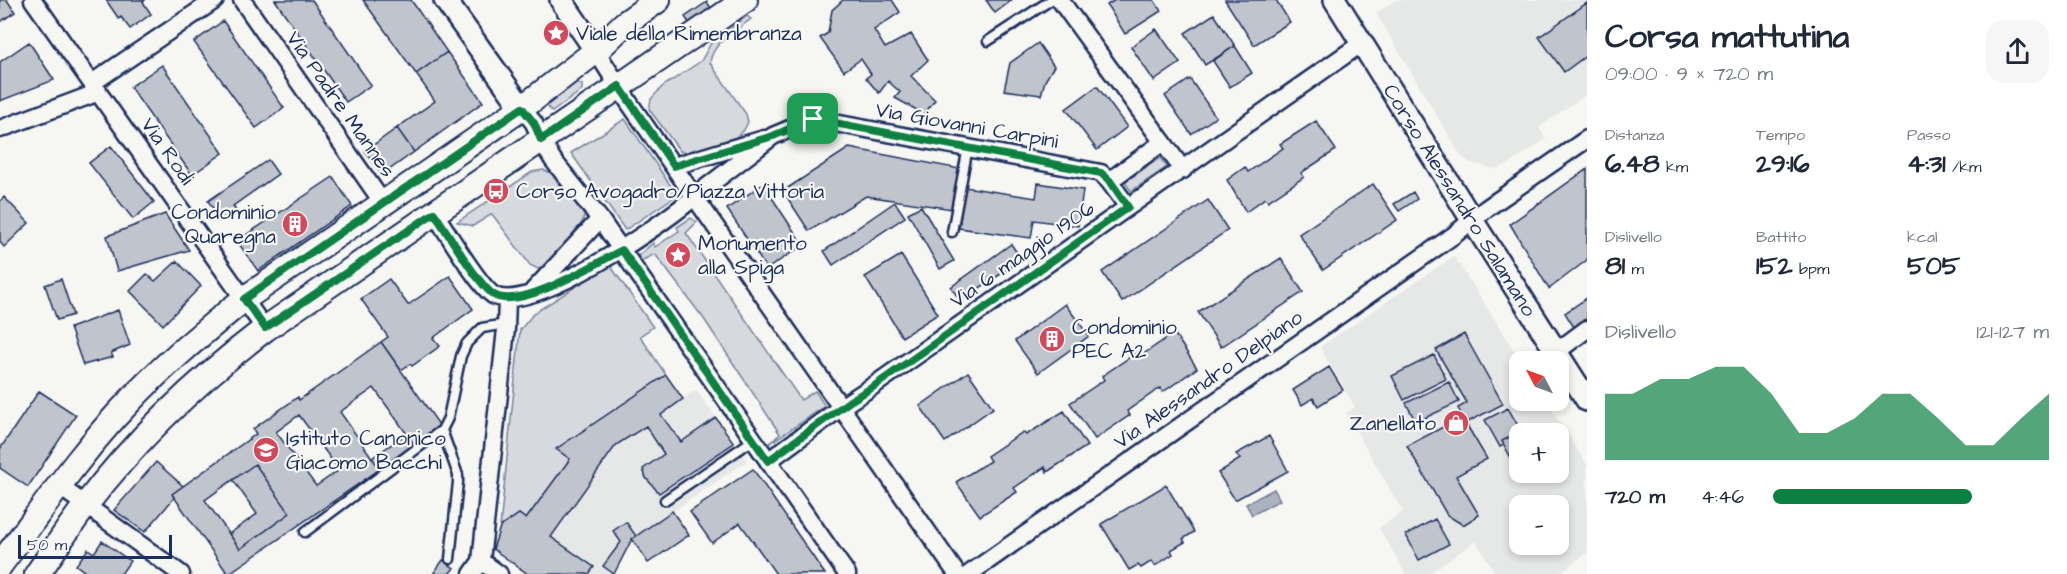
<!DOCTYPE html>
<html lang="it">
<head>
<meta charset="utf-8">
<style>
	body { margin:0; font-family:"Architects Daughter",sans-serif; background:#f6f6f7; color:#1f2937; height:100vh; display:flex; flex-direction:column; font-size:22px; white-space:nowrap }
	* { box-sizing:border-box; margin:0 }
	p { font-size:20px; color:#747a83 }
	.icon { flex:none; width:33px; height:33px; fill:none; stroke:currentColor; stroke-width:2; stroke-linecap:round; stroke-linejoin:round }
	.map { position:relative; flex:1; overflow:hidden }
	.sheet { display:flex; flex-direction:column; background:#fff; width:480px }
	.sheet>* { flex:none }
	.needle { width:39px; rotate:311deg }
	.controls { position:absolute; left:1509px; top:351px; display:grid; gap:12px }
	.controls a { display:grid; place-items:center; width:60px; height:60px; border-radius:12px; background:#fff; box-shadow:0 3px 9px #0003; font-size:30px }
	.scale { position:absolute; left:18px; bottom:15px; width:154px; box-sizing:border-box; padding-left:6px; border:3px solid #1b2f5e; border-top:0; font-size:16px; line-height:21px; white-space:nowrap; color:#1b2f5e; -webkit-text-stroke:4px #f6f6f2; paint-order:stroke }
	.pin { position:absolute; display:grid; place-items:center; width:51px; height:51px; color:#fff; margin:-26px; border-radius:12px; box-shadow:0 3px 9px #0006 }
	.round { display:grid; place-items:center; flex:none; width:63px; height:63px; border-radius:18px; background:#f6f6f7 }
	.summary { display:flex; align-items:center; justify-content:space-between; height:102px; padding:0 18px }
	h1 { font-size:33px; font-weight:700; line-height:45px }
	.figures { display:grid; grid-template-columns:repeat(3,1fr); gap:9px; height:102px; padding:6px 18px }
	.figures div { display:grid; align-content:center }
	.figures b { font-size:26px; font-weight:700 }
	.figures small { font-size:16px; font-weight:400 }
	.figures p { font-size:16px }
	.chart { height:168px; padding:12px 18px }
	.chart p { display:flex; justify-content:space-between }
	.chart svg { width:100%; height:108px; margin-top:6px; fill:#0b8043; opacity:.7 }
	ul { padding:0 18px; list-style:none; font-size:20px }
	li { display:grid; grid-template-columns:96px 72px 1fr; align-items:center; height:45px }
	li i { height:15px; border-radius:8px; background:#0b8043 }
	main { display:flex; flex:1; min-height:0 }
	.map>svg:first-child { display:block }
	.built { fill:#e6e7e7; fill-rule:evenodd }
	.green { fill:#d6d9dd; stroke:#78849e; stroke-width:1.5 }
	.water { fill:#abb2c0; stroke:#717e99; stroke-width:1.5 }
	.building { fill:#c0c4cd; stroke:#1b2f5e; stroke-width:1.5; fill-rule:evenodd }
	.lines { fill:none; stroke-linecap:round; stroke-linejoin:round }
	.service-casing { stroke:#1b2f5e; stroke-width:13 }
	.minor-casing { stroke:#1b2f5e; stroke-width:21 }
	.tertiary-casing { stroke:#1b2f5e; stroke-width:26 }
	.secondary-casing { stroke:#1b2f5e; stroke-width:28 }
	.service { stroke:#f6f6f2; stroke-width:8 }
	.minor { stroke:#f6f6f2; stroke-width:16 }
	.tertiary { stroke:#f6f6f2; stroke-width:21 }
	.secondary { stroke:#f6f6f2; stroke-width:24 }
	.route-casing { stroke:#fff; stroke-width:12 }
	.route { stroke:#0b8043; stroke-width:8 }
	.labels { text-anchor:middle; stroke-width:4.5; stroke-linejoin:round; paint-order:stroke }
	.poi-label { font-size:21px; fill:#1b2f5e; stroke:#f6f6f2; text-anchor:start }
	.street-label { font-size:21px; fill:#1b2f5e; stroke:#f6f6f2 }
</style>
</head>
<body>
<main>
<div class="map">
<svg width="1587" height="574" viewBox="0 0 1587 574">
	<rect width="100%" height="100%" fill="#f6f6f2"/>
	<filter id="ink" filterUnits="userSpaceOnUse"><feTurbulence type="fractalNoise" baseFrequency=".0167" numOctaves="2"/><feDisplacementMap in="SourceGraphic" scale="12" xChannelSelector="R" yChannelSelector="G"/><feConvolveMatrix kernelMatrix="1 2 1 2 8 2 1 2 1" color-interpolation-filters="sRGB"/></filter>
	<g filter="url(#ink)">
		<path class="built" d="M1396,0h191v94l-48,33 7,12 -39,26 -12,4 -24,-6 -10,-7 -85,-143z
			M1454,256l67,105 -1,1v38l26,1 41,64v88l-30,21h-61l-20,-33 -48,33h-22l-27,-46 24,-16 -57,-99 9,-6 -35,-60zM1520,434h38v38h-38zM1520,506h38v38h-38z
			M610,265l43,62 -13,9 26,39 17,24 13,-9 51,71 -115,78 -18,35h-86l-35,-25 7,-22 20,-197 14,-17z"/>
		<path class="green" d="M747,16l4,3c-16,13 -39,23 -41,44l36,51 2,8 -4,8 -8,7 -49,16 -7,-2 -31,-42 2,-10 11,-12 39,-26 10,-18z
			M575,82l7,2v6l-30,22 -7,-8z
			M625,119l52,76 -52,35 -54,-77z
			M1160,158l7,9 -36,24 -6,-9z
			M543,170l13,5 28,40 -1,6 -36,46 -9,2 -8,-4 -38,-51 -19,12 -16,-4 75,-50z
			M691,218l6,4 -11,11 115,167 14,-9 10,15 -56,38 11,-10 -76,-115 -49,-65 -14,7 -3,-5 15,-13 2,4 24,-16 -2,-4z
			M610,265l43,62 -13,9 26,39 -109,74 13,10 -44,60 -7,-5 -19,13 20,-197 14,-17z"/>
		<path class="water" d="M1274,489l6,11 -28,15 -6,-11z"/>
		<path class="building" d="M0,0h7l8,12 -15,10z
			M106,0h39l-2,2 8,12 -21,15 -9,-12 -2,2z
			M275,0h37l59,85 -25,17z
			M363,0h48l36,52 -31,22z
			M843,0h49l8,12 -26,18 11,18 26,-14 17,26 -17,16 24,24 -11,14 -29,-16 5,-6 -12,-11 -9,12 -13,-15 5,-4 -10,-15 -17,12 -24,-33 8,-5 4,-23z
			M986,0h26l-17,13z
			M1115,0h39l7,11 -36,23 -18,-29z
			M1225,0h51l14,22 -36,23z
			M707,2l7,11 -22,14 -7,-10z
			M1587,3v52l-23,17 -25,-35z
			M1214,14l21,32 -30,19 -20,-32z
			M223,21l61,87 -28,20 -62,-86z
			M1156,29l24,34 -26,18 -23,-34z
			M29,42l25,38 -54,21v-39z
			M1038,43l16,23 -9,15 -4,14 -37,-5 6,-27z
			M1235,46l17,27 -22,14 -17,-26z
			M447,52l36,50 -69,50 -17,-24 38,-27 -19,-27z
			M162,65l61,88 -31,22 -62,-88z
			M1190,79l26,38 -25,17 -26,-38z
			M1097,86l30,41 -30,23 -31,-41z
			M1316,121l20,29 -35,23 3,4 -36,24 -3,-3 -19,14 -19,-32 18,-13 3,5 35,-24 -3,-4z
			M397,128l17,24 -32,23 -17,-24z
			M111,146l43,56 -21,17 -44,-56z
			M849,148l111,21 -8,40 -86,-13 -57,35 -26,-40z
			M268,160l10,14 -45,32 3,5 -14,10 -14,-20z
			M1587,169v91l-38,29 -39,-65z
			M333,177l19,29 -94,65 -21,-30z
			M1038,183l45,7 -5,36 -44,-6 -3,18 -72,-10 6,-41 71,11z
			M763,184l40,61 -36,24 -40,-60z
			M1373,184l24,36 -74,50 -24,-36z
			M1413,192l4,7 -18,12 -5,-7z
			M4,197l25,26 -25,24 -4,-5v-41z
			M1208,200l20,30 -106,72 -20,-30z
			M895,202l10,15 -72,48 -9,-14z
			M921,206l33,55 -14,8 -32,-56z
			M165,214l24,36 -72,21 -10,-35z
			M1011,244l11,16 -62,41 -9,-14z
			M901,255l37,59 -36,23 -37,-60z
			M1281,258l22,34 -82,55 -23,-35z
			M177,261l24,25 -38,39 -33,-34 17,-17 8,7z
			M450,276l23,33 -40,29 7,8 -28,20 -2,-2 -9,6 -20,-28 7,-5 -27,-38 28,-20 19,26z
			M61,279l12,36 -16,5 -12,-35z
			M1587,298v26l-10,8 -12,-19z
			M1065,304l24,32 -51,37 -23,-32z
			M118,310l12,35 -19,8 2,4 -30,8 -13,-37z
			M1174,333l23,35 -34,24 -3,-4 -33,23 3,4 -35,24 -25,-36 34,-23 -2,-4 37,-25 3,4z
			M1464,334l39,70 -37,19 -8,-15 9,-5 -31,-53z
			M381,342l59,84 -26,18 -40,-56 -34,24 40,57 -152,105 -56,-80 84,-60 -3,-5 45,-32 1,3zM299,415l40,55 -23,16 -40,-54zM255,464l35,49 -50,36 -35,-49z
			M1434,355l12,24 -42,21 -12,-24z
			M1329,367l14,23 -25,16 -5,-8 -11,7 -9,-15z
			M968,372l25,36 -48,34 -25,-36z
			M666,375l17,24 -22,16 20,27 35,-24 18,25 -75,50 -13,-15 -3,-9 21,-15 -18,-28 -30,19 -65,92 43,30 -5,7h-61l-35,-25 7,-22 19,-13 7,5 44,-60 -14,-10z
			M1449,382l10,20 -43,20 -10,-19z
			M39,391l37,24 -48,72 -28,-19v-19z
			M1508,408l13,23 -19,10 2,4 -4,2 -15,-27z
			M1064,411l23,35 -40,26 -2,-5 -31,21 3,4 -37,24 -24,-34 34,-21 -3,-5 36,-24 3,3z
			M1462,417l25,42 -31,17 23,39 -16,10 -16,-10 -40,-69z
			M1530,426l3,8h-13v36l-2,1 -16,-30z
			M406,434l8,10 -34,25 -8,-11z
			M1269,436l19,35 -53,29 -17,-27 22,-14 -4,-5z
			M156,462l27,24 -11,8 2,4 -29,34 -31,-22z
			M255,464l35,49 -50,36 -11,-15 28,-20 -24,-34z
			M753,469l67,98 5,7h-49l-36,-51 -28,20 -22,-31z
			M1166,485l28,47 -11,7 2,3 -14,8 2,4 -18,12 -3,-5 -11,7 -3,-3 -9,5 -28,-46z
			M672,511l17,24 -41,28 -16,-24z
			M1435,519l14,25 -30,16 -13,-25z
			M626,522l10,14 -4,3 -18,35 -11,-8 18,-24 -8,-11z
			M102,541l28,20 -9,13h-33l-12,-9 12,-16 6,4z
			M443,560l11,8 -5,6h-16z"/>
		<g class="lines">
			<g class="service-casing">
				<path id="service" d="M988,41l63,-41
					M952,232l16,-85
					M1541,362l15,-10
					M442,430l16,45v7l-8,77
					M665,500l88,-60
					M305,532l137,-102 6,-12 13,-62 6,-13 15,-15 24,-4"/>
			</g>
			<g class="minor-casing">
				<path id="minor" d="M33,0l232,329
					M242,0l141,203
					M1060,0l123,170
					M596,51l34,53 327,470
					M92,83l123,-83
					M522,108l12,15 7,17 12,20 47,59 247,355
					M0,129l99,-37
					M674,166l90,-27
					M1109,181l54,-39
					M434,213c13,18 43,71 59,82 36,22 174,-73 202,-99l78,-60 40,-17 288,54 8,8 19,26
					M533,291l67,-72
					M1556,352l31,-23
					M768,461l82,-60 23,-15 489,-343
					M59,486l122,88
					M481,561l18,13
					M472,574l9,-13 25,-232 1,-30
					M969,574l485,-339 33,-27 100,-69"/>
			</g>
			<g class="tertiary-casing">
				<path id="tertiary" d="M445,0l77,108
					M561,0l35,51
					M1335,0l137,220 115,180"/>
			</g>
			<g class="secondary-casing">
				<path id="secondary" d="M0,565c41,-54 80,-112 128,-162 34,-37 77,-72 116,-104l278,-191 74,-57 28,-27 34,-24
					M37,574c16,-22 31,-46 48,-68 51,-67 113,-126 180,-177l480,-329"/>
			</g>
			<use href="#service" class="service"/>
			<use href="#minor" class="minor"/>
			<use href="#tertiary" class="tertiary"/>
			<use href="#secondary" class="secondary"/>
		</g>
	</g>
	<g class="lines" filter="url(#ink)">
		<g class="route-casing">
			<path id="route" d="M619,86l55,80 99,-30 40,-17 288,54 9,8 18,26 -255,180 -23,14 -82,60 -146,-211c-26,13 -102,61 -128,45 -16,-10 -47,-64 -60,-82l-169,115 -21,-29 278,-191 12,15 7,17z"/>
		</g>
		<use href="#route" class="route"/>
	</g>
	<defs>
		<g id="sight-disc" transform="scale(1.35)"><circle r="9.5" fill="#d1495b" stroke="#f6f6f2"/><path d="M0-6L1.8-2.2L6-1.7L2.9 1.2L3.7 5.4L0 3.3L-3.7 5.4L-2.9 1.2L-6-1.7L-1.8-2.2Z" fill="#fff"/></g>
		<g id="bus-disc" transform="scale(1.35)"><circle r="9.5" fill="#d1495b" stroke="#f6f6f2"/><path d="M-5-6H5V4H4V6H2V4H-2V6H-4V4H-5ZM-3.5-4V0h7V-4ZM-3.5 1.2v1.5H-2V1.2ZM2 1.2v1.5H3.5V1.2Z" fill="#fff"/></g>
		<g id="building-disc" transform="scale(1.35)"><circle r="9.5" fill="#d1495b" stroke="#f6f6f2"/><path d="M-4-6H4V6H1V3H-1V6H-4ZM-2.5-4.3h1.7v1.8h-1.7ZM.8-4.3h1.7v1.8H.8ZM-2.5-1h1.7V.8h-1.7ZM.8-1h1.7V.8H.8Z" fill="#fff"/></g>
		<g id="shop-disc" transform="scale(1.35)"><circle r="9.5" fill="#d1495b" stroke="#f6f6f2"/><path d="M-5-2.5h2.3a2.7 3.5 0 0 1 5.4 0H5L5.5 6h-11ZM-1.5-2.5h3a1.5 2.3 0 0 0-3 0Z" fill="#fff"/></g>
		<g id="school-disc" transform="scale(1.35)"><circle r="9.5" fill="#d1495b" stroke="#f6f6f2"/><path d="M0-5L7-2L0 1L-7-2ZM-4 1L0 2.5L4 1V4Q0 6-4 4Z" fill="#fff"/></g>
	</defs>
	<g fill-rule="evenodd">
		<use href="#sight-disc" x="556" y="33"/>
		<use href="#bus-disc" x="496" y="191"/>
		<use href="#building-disc" x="295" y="224"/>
		<use href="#sight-disc" x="678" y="255"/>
		<use href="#building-disc" x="1052" y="339"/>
		<use href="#shop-disc" x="1456" y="423"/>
		<use href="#school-disc" x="266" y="450"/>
	</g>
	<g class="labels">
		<g class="poi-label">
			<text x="576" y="40">Viale della Rimembranza</text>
			<text x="516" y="198">Corso Avogadro/Piazza Vittoria</text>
			<text x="276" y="219" text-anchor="end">Condominio<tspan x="276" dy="24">Quaregna</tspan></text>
			<text x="698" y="250">Monumento<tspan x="698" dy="24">alla Spiga</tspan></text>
			<text x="1072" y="334">Condominio<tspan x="1072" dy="24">PEC A2</tspan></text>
			<text x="1436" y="430" text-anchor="end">Zanellato</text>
			<text x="286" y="445">Istituto Canonico<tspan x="286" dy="24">Giacomo Bacchi</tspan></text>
		</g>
		<g class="street-label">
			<text transform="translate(341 104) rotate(55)" y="7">Via Padre Mannes</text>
			<text transform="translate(967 125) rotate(10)" y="7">Via Giovanni Carpini</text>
			<text transform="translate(168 151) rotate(55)" y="7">Via Rodi</text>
			<text transform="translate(1460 200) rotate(58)" y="7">Corso Alessandro Salamano</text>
			<text transform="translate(1022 254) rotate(-35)" y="7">Via 6 maggio 1906</text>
			<text transform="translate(1208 379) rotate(-35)" y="7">Via Alessandro Delpiano</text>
		</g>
	</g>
</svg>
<div class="controls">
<a><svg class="needle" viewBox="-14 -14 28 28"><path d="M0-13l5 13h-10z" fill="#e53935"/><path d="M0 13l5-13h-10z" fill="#747a83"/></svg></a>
<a>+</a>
<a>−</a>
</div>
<div class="scale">50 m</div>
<div class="pin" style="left:813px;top:119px;background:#1e9e55"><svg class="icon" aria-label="arrive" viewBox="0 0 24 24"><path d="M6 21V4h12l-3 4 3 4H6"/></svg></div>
</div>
<section class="sheet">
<div class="summary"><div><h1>Corsa mattutina</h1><p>09:00 · 9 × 720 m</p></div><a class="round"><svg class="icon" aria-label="share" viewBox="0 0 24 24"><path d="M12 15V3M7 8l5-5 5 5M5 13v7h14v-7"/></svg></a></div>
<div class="figures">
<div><p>Distanza</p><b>6.48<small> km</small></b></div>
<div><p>Tempo</p><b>29:16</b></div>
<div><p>Passo</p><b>4:31<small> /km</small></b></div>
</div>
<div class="figures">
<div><p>Dislivello</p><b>81<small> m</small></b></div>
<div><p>Battito</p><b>152<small> bpm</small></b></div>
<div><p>kcal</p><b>505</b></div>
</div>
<div class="chart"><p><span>Dislivello</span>121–127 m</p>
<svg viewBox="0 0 160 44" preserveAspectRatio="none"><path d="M0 44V17L10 17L20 11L30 11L40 6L50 6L60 17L70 33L80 33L90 27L100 17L110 17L120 27L130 38L140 38L150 27L160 17V44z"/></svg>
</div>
<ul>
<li><b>720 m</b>4:46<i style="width:72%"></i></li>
</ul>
</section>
</main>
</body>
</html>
